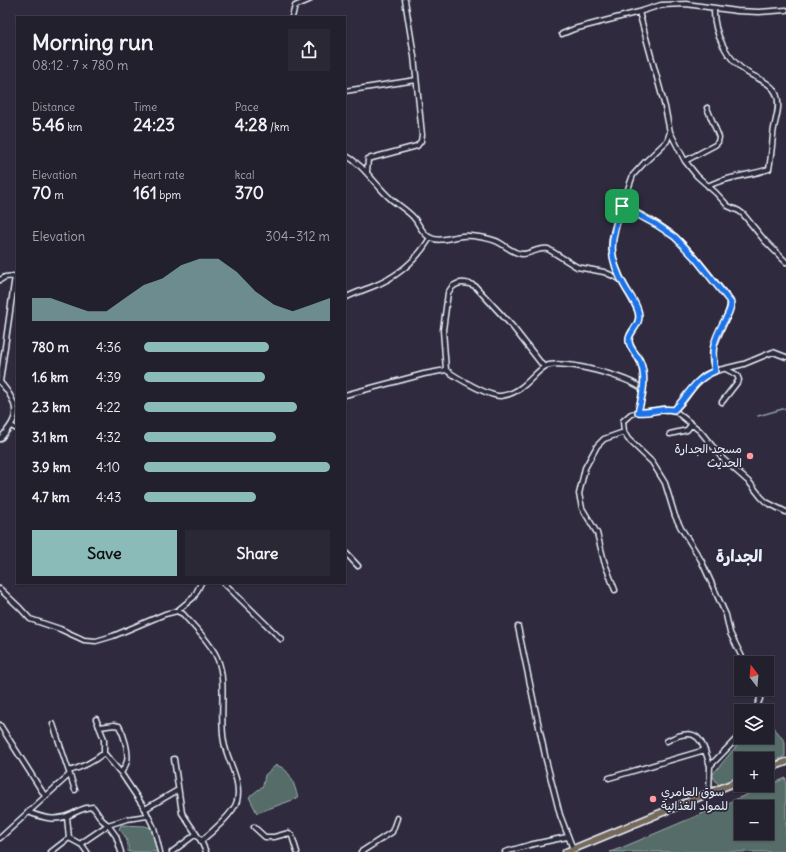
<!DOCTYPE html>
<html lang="en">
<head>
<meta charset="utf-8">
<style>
	body { margin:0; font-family:Delius,"Playpen Sans Arabic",sans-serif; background:#2b2836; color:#f1f3f6; height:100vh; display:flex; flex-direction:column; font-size:15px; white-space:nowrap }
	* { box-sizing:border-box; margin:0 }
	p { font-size:13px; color:#a3a3aa }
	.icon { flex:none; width:22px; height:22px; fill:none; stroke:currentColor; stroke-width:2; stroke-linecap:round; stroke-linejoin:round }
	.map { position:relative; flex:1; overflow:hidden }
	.side { position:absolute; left:16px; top:16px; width:330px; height:568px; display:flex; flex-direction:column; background:#23202e; border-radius:0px; box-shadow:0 1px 3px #0004,0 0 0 1px #403e4a }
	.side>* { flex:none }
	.needle { width:26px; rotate:344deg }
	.tools { position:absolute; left:734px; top:656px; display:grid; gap:8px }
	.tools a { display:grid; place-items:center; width:40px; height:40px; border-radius:0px; background:#23202e; box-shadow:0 1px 3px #0004,0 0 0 1px #403e4a; font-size:20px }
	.pin { position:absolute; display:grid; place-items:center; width:34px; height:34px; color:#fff; margin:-17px; border-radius:8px; box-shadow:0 2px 6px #0006 }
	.round { display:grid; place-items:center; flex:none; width:42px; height:42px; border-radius:0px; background:#2b2836 }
	.summary { display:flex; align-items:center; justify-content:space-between; height:68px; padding:0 16px }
	h1 { font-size:22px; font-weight:800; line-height:30px }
	.stats { display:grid; grid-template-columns:repeat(3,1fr); gap:6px; height:68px; padding:4px 16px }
	.stats div { display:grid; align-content:center }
	.stats b { font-size:17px; font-weight:800 }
	.stats small { font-size:11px; font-weight:400 }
	.stats p { font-size:11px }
	.chart { height:112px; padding:8px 16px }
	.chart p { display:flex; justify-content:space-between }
	.chart svg { width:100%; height:72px; margin-top:4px; fill:#8bbbb9; opacity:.7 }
	.primary-button { display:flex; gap:8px; margin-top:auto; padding:8px 16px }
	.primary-button a { flex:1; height:46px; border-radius:0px; background:#8bbbb9; color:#111; font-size:16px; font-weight:800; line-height:46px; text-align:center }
	.primary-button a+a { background:#2b2836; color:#f1f3f6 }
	ul { padding:0 16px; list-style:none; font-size:13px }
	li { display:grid; grid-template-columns:64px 48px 1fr; align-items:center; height:30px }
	li i { height:10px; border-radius:5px; background:#8bbbb9 }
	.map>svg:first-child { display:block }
	.green { fill:#556c67; stroke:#9eaeb0; fill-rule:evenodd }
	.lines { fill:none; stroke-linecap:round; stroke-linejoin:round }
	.stream { stroke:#8c9bac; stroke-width:1.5 }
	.minor-casing { stroke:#e8f1f8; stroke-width:7 }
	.primary-casing { stroke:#e8f1f8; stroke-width:9 }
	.minor { stroke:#2f2a3d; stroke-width:4 }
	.primary { stroke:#76695c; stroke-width:6 }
	.route-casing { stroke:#fff; stroke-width:8 }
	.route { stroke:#1a73e8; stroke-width:5 }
	.poi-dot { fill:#ff9aa2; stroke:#2f2a3d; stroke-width:1.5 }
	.labels { text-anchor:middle; stroke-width:3.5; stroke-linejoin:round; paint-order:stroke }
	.poi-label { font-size:12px; fill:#e8f1f8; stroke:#2f2a3d; text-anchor:end }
	.district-label { font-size:16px; font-weight:bold; fill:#e8f1f8; stroke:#2f2a3d }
</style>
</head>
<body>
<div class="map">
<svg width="786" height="852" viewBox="0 0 786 852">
	<rect width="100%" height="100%" fill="#2f2a3d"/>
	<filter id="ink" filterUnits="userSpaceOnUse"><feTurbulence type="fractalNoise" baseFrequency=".025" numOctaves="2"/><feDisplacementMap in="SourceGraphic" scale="8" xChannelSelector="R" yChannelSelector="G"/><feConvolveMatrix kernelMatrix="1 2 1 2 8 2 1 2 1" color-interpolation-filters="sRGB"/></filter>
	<g filter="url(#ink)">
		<path class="green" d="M767,718l18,24v14l-18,10v-7h-26v19l-22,8 -7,-11 32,-38h23z
			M276,765c15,4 18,19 22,33l-41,15 -8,-16 14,-11 2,-11z
			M786,778v74h-176l11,-4zM741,807h26v26h-26z
			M121,825l24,1 6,2 5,11 2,13h-30c1,-9 -2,-16 -9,-23z"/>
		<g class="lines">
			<path class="stream" d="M758,416l28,-8"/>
			<g class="minor-casing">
				<path id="minor" d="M292,17l3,-11 14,-6
					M562,34l12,-5 65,-17 22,-7 25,-1 51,7 22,1 27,-2
					M345,91l71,-11
					M670,132l15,29 12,15 19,17 12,13 11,5 4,3 22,27 21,21
					M345,155c19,10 30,30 46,44 7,6 17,12 23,19 5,6 8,15 15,19 10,6 22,0 33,-1 9,-1 30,2 38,7 7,4 13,10 22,11 9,0 17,-7 26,-5l29,18 27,5 16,7
					M685,161l30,-16 3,-3 1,-5 -12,-29
					M367,172l1,-13 49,-13 4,-5 1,-6 -8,-79 -9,-56
					M708,186c19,-10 41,-10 61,-17 2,-11 3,-23 4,-34 1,-13 8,-27 4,-39 -4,-13 -19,-17 -29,-23 -21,-13 -35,-40 -34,-65
					M622,206c18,8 38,18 53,31 21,18 37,43 55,63 3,11 -14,36 -17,50 -2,7 0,14 2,21
					M0,280l5,-3 10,-1 -15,106
					M345,298c9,-5 19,-8 29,-12 25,-10 42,-25 56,-48
					M446,370l-3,-40 5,-37c6,-12 16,-12 27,-7l37,40 32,41
					M0,382c9,10 20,25 13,39 -3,7 -9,13 -13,18
					M345,395l79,-21 22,-4c10,7 43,27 55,26 8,-1 16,-5 22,-10 7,-5 16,-17 23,-20 18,-7 82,11 97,23
					M722,402l17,-22 -2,-5 -11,-6
					M674,410l10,-10 11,-15 10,-10 10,-4 29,-7 29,-12 13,5
					M638,412c5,-18 9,-35 1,-53 -3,-6 -10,-12 -10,-19 1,-12 12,-13 9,-29l-17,-32 -6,-15 -3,-13v-12l4,-16 17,-48 11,-12 23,-22 3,-9 -5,-25 -26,-95
					M11,426l6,3
					M670,434l17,-4 4,-5 -1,-2
					M345,552l13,14
					M224,583l57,56
					M0,589l20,19 10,11 30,10 24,11 12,1 17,-5 52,-22 12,-3 17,-14 7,-14
					M615,590l-11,-29 -7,-28 -15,-25 -3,-14 6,-26 12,-22 7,-7 20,-7
					M177,611l6,3c11,13 29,30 35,46 9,22 1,57 6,82 3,19 18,38 13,59 -3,12 -26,32 -36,40l5,11
					M518,627l28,133 14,55 13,34
					M745,663l-15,-30 -4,-18 -25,-55 -20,-32 -6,-12 -10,-33 -13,-21 -24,-23 -4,-7 -1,-11 8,-7 7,-2h5l22,-3 9,1 26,21 23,28 27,24 11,14 5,5 20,10
					M755,711l5,-12 -2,-10
					M96,719l8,20v14
					M53,724l22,66
					M0,725l45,71
					M100,727l14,-2 5,1c5,9 10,25 8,35 -1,5 -4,8 -6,12
					M667,741c31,-17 35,-1 43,25
					M174,759l8,54 19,28
					M69,771c14,-4 24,-9 35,-18l17,20 24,36 9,19 6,24
					M609,778l96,-28
					M709,793l1,-27 31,-32
					M145,809l33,-19
					M28,812c15,6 28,10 44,2 6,-3 13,-7 21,-7l9,13 6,5 8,11 5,16
					M254,827l11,10h9l15,-4 3,3 5,16
					M0,838l69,-63
					M69,838l13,7 5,7
					M80,844l28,-19 19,-6 20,-3
					M51,852l18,-14 -2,-21
					M172,852l24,-18
					M361,852l31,-20 5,-14
					M505,852l24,-7 38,-8"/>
			</g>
			<g class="primary-casing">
				<path id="primary" d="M767,769l19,-7
					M566,852l175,-72"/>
			</g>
			<use href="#minor" class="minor"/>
			<use href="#primary" class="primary"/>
		</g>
	</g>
	<g class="lines" filter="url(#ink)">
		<g class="route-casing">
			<path id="route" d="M622,206l35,19 18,12 20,21 36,45c0,7 -4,14 -8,20 -10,19 -12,27 -8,48 -22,9 -26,24 -41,39 -12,-3 -24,4 -36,2 5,-18 9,-34 2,-51 -3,-6 -8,-10 -10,-16 -5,-11 9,-17 9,-28 0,-11 -9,-21 -14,-30 -19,-33 -14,-47 -3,-81z"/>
		</g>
		<use href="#route" class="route"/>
	</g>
	<g class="poi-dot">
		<circle cx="750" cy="456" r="4"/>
		<circle cx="653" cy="799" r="4"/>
	</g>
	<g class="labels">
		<g class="poi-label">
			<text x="742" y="453">مسجد الجدارة<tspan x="742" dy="14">الحديث</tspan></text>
			<text x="661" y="796" text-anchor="start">سوق العامري<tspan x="661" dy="14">للمواد الغذائية</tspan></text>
		</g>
		<g class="district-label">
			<text x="739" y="562">الجدارة</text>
		</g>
	</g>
</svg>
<div class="tools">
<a><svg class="needle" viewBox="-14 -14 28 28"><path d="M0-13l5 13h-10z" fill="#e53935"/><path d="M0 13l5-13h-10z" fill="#a3a3aa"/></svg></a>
<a><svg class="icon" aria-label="layers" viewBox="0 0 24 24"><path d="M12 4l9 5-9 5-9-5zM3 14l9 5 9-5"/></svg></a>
<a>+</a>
<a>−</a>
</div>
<div class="pin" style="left:622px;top:206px;background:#1e9e55"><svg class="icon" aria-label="arrive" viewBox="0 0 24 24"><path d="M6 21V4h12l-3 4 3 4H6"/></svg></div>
<section class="side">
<div class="summary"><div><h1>Morning run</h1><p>08:12 · 7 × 780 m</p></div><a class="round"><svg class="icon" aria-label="share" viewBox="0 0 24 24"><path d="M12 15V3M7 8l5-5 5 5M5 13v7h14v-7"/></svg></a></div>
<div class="stats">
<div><p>Distance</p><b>5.46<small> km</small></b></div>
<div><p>Time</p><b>24:23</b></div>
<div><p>Pace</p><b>4:28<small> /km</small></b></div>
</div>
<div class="stats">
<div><p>Elevation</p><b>70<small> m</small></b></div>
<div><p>Heart rate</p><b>161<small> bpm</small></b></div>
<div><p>kcal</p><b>370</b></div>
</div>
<div class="chart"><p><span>Elevation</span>304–312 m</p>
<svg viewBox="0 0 160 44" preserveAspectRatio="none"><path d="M0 44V30L10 30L20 34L30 38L40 38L50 30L60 22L70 18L80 10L90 6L100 6L110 14L120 26L130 34L140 38L150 34L160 30V44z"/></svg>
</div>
<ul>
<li><b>780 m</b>4:36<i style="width:67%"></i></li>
<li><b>1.6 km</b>4:39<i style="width:65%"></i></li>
<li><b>2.3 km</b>4:22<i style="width:82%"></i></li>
<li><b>3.1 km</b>4:32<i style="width:71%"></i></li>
<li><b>3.9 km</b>4:10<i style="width:100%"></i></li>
<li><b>4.7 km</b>4:43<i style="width:60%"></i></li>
</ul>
<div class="primary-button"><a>Save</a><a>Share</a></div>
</section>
</div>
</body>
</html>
